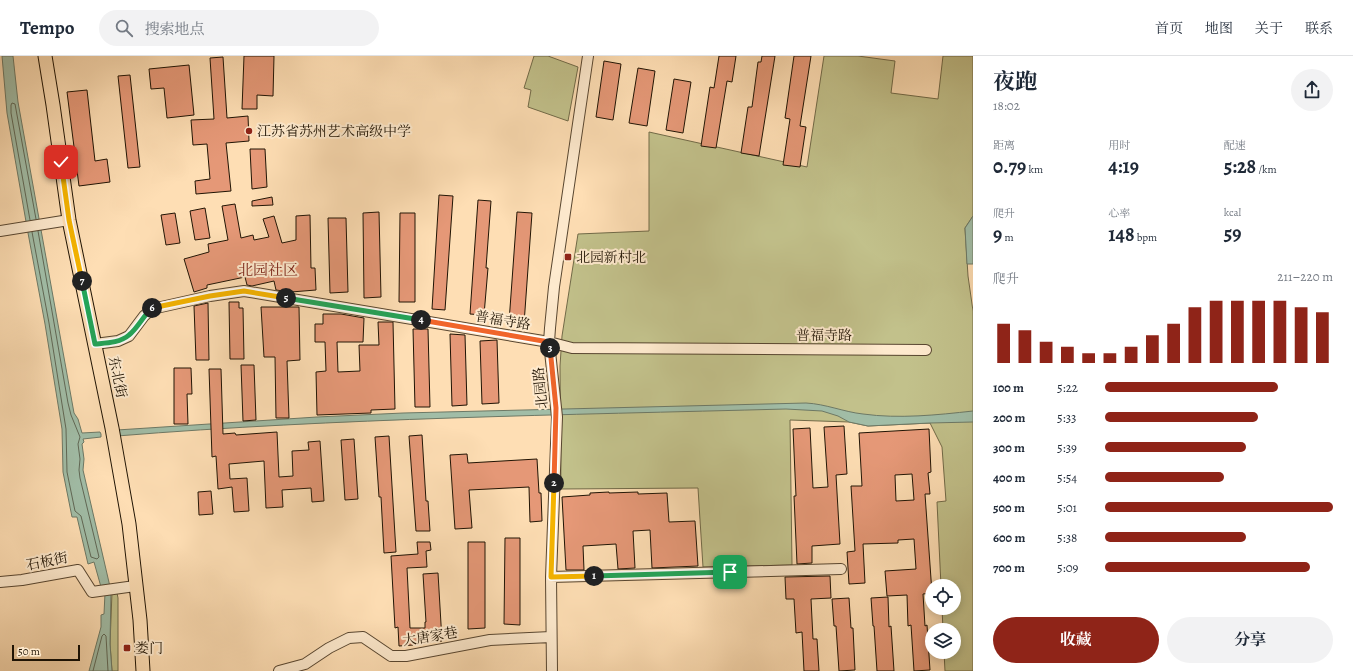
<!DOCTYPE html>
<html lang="zh">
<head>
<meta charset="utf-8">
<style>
	body { margin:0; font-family:Alegreya,"Noto Serif SC",serif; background:#f2f2f3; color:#1f2937; height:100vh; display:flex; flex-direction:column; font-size:15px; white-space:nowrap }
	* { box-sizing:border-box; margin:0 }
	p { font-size:13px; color:#747a83 }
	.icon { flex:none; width:22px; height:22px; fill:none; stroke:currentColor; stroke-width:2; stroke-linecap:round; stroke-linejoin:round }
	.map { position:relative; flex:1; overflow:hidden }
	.drawer { display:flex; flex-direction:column; background:#fff; width:380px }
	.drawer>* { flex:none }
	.fabs { position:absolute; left:925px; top:523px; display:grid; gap:8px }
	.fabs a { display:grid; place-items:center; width:36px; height:36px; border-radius:50%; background:#fff; box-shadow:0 2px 10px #0003; font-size:20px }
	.scale { position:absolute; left:12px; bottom:10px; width:68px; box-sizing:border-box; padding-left:4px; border:2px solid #201404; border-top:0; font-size:11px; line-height:14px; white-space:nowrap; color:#201404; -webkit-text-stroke:3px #feeace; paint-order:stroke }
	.pin { position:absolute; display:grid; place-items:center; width:34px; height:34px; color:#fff; margin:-17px; border-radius:8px; box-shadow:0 2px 6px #0006 }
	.km { position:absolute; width:20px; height:20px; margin:-10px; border-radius:50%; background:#222; color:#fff; font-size:11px; line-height:20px; text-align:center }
	.round { display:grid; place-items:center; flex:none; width:42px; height:42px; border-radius:21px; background:#f2f2f3 }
	.overview { display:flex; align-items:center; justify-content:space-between; height:68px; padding:0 20px }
	h1 { font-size:22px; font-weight:700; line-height:30px }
	.stats { display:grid; grid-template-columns:repeat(3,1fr); gap:6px; height:68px; padding:4px 20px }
	.stats div { display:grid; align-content:center }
	.stats b { font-size:20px; font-weight:700 }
	.stats small { font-size:11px; font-weight:400 }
	.stats p { font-size:11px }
	.chart { height:112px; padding:8px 20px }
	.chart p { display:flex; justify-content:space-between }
	.chart svg { width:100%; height:72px; margin-top:4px; stroke:#8f2418; stroke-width:6 }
	.button { display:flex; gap:8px; margin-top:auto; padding:8px 20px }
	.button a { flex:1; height:46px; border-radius:24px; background:#8f2418; color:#fff; font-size:16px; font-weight:700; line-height:46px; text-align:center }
	.button a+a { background:#f2f2f3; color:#1f2937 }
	ul { padding:0 20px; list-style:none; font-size:13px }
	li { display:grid; grid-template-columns:64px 48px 1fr; align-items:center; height:30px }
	li i { height:10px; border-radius:5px; background:#8f2418 }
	header { display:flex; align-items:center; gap:24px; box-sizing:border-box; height:56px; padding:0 20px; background:#fff; border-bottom:1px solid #e0e1e3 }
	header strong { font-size:19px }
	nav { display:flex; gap:22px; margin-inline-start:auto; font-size:14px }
	.search { width:280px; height:36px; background:#f2f2f3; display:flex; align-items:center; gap:10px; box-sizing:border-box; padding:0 14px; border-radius:22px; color:#747a83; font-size:15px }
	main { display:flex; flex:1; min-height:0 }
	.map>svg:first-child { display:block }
	.green { fill:#c2c18b; stroke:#716a48 }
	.water { fill:#a1bda7; stroke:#6d7966 }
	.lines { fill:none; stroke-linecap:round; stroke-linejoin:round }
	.shore { stroke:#606856; stroke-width:1 }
	.building { fill:#e59877; stroke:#201404; fill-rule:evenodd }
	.minor-casing { stroke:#584630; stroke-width:12 }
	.major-casing { stroke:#201404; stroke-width:15 }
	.minor { stroke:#feeace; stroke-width:10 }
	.major { stroke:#fedeb4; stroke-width:13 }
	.split-1-casing { stroke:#fff; stroke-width:8 }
	.split-2-casing { stroke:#fff; stroke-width:8 }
	.split-3-casing { stroke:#fff; stroke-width:8 }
	.split-4-casing { stroke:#fff; stroke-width:8 }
	.split-5-casing { stroke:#fff; stroke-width:8 }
	.split-6-casing { stroke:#fff; stroke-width:8 }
	.split-7-casing { stroke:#fff; stroke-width:8 }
	.split-8-casing { stroke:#fff; stroke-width:8 }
	.split-1 { stroke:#22a559; stroke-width:5 }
	.split-2 { stroke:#f5b400; stroke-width:5 }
	.split-3 { stroke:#f0652b; stroke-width:5 }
	.split-4 { stroke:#f0652b; stroke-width:5 }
	.split-5 { stroke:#22a559; stroke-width:5 }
	.split-6 { stroke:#f5b400; stroke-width:5 }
	.split-7 { stroke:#22a559; stroke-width:5 }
	.split-8 { stroke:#f5b400; stroke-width:5 }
	.poi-dot { fill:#8f2418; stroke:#feeace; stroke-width:1.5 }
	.labels { text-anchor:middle; stroke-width:4; stroke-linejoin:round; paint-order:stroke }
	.poi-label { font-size:14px; fill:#201404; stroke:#feeace; text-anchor:start }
	.street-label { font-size:14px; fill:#201404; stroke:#feeace }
	.neighbourhood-label { font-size:15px; fill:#7a1f14; stroke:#feeace }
</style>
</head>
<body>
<header>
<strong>Tempo</strong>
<div class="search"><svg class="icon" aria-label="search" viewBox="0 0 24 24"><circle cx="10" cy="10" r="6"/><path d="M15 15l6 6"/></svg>搜索地点</div>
<nav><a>首页</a><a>地图</a><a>关于</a><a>联系</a></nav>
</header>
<main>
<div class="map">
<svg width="973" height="615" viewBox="0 0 973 615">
	<rect width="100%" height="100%" fill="#fedeb4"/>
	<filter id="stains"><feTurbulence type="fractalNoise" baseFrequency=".005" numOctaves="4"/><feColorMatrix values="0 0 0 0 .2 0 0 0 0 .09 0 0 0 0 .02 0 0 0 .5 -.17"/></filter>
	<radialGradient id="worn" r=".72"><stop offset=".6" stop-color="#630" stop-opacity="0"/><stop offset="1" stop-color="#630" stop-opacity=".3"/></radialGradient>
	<path class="green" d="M534,0h14l30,11 -10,54 -40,-14 3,-17 -7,-2z
		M824,0h34l37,5 -4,32 47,6 5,-43h30v160l-8,12 3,48 5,35v360h-28l-1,-19h10v-22h-11l-1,-22h12v-22h-13l-4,-84 9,-1 -4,-54 -12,-24 -62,3 -19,-4 -59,-2 2,145 -89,2 -5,-79 -137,1 -1,-123 2,-30 16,-102 71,-3v-99l158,35z
		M112,536l5,1 1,5v73h-6l-2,-27z"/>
	<path class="water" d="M2,0h11l5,46 56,311 4,6 4,14 18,-1 1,2v3l-18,2 1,3 -2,2 2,15 -1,11 28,121 -1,53 2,27h-23l12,-44v-12l3,-1 1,-21 -4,-6 -7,-25 -6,2 -11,-47h-5l-9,-45 -1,-43 -17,-105 -17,-91 -21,-120z
		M973,160v48h-6l-2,-36z
		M806,347c20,1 38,9 57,11 36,5 74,1 110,-3v11l-43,1 -62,3 -19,-4 -11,-6 -16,-5 -36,-2c-223,6 -447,9 -669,27v-6l200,-13 86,-4z"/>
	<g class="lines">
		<path class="shore" d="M30,164l-19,-107v-8l1,-2 3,1 21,115
			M32,176l17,91 17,106 1,43 8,39 6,5 10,41 6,2 2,-2 -19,-79 -1,-8 1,-11 -2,-15 2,-7 -9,-22 -3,-12 -30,-172
			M93,615l9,-35 2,-2 2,2 2,35"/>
	</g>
	<path class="building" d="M244,0h30l-1,40 -16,-1v14h-15z
		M719,0h17l-4,26 -5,-1 -11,67 -15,-2 9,-59 4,1z
		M762,0h13l-16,100 -18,-3 7,-46h4l6,-45h3z
		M794,0h17l-11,70 6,1 -6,40 -17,-2 7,-46 -5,-1z
		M223,1l4,61 21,-2 1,25 -23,2 5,48 -35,3 -1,-13 15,-2 -3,-35 -14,1 -2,-25 23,-1 -4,-61z
		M604,5l17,3 -8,56 -17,-3z
		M189,9l5,50 -27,3 -3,-30 -13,1 -2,-20z
		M638,12l17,3 -8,55 -18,-3z
		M130,19l10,92 -12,1 -10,-92z
		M674,23l17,3 -8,51 -17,-3z
		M87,34l8,71 12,-2 3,23 -31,4 -12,-94z
		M250,93h15l2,38 -15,2z
		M439,139l14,1 -8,114 -13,-1z
		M272,141l1,8 -21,1v-5z
		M478,144l13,1 -5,67h2l-4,47 -14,-1z
		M235,148l6,34 12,-3 1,5 15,-3 -6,-18 11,-3 8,27 14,-3v-24l14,-1 1,53h4l1,22 -25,2 -15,-2 -2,-9 -22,5 -5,-1 -2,-8 -38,8v3l-13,4 -10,-33 25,-7 -1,-8 20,-4 -6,-34z
		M205,152l5,30 -15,2 -5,-29z
		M379,156l2,85 -17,1 -1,-85z
		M517,156l15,1 -8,111 -15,-2z
		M175,157l5,30 -14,2 -5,-30z
		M400,157h15v89h-16z
		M328,162h18l2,74 -18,1z
		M229,246h10v6h4l1,51h-14z
		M208,247l1,57h-13l-2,-54z
		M261,251h38l1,53 -13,1 2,57h-13l-1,-61h-11z
		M323,258h18l23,4 -1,24h-26l1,30 22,-1 -1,-26h20l-1,-23h15l2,87 -24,1v3l-54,2 -1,-43 10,-1 -1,-29h-10v-18h8z
		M413,273h15l2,78h-15z
		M450,278l15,1 2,70 -15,1z
		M497,284l2,63 -17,1 -2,-63z
		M241,309h13l2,55 -13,1z
		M174,312h17l1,26h-5l1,30h-14z
		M209,313h12l2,65 12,-1 1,2 41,-3 2,45 14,-1 -1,-25 17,-1 -1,-8 12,-1 4,60 -12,1 -1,-14 -29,2 1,17 -17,1 -2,-47 -35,3 1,15 17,-1 2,33 -15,1 -2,-25 -14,2 -2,-33 -4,1z
		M844,370l3,48 -11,1 4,69 -28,2v17l-15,1 -3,-68h2l-3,-67 17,-1 3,60 15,-1 -4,-60z
		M929,373l2,43 -3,1 2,21h-5l7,99 -9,1 2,32 2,-1 3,45 -16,1 -3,-46 -3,1 -1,-31 -20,1 -2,-25 31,-2 -2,-30 -16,1v3l-35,1 2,39 -16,1 -2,-32 8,-1 -4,-65h11l-3,-53zM912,418l2,26 -18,1 -1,-26z
		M422,379l4,66h2l2,30h-14l-7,-95z
		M389,380l7,116 -12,1 -3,-56h-2l-4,-60z
		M354,383l4,60 -13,1 -4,-60z
		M467,398l1,9 69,-4 2,34h2l1,28 -12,1 -1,-35 -60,3 3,38 -17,1 -5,-74z
		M211,435l2,23 -14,1 -1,-23z
		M609,436v1l29,-1v2l29,-1 2,29 26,-1 3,45 -46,2 -2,-38 -17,1 2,37 -17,1 -2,-25 -33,2 1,24h-18l-4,-73 28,-2v-2z
		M505,482h15v87l-16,-1z
		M417,486h13l1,8 -5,1 1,16 -20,1 3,60h15v-6h1l-3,-48 15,-1 4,68 -29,2v2l-14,1 -1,-19 -3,1 -4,-72 27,-2z
		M468,486h17v86l-17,1z
		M830,520l1,22 -20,1 2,40h4l2,32h-15l-2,-39 -6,1 -2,-34h-8l-1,-22z
		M888,541l1,30 2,-1 3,45h-17l-3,-45h-1l-2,-28z
		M849,542l2,30h2l2,42 -16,1 -3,-45h-2l-2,-27z"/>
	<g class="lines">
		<g class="minor-casing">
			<path id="minor" d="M0,175l69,-11
				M95,288l23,-3 11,-5 15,-20 8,-7 58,-13 34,-5 305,51 23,6 354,2
				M551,521l290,-8
				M0,526l22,-2 56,-10 14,22 43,-6
				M279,615l26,-7 24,-16 20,-10 14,-1 28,19h15l84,-16 61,-3
				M552,615l-1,-94 6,-160 -8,-75 1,-14 4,-41 34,-231"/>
		</g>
		<g class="major-casing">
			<path id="major" d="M45,0l8,49 16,115 43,208 17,96 11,96 3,51"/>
		</g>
		<use href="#minor" class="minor"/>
		<use href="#major" class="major"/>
	</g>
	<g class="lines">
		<g class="split-1-casing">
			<path id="split-1" d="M594,520l136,-4"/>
		</g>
		<g class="split-2-casing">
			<path id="split-2" d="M554,427l-3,94 43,-1"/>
		</g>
		<g class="split-3-casing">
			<path id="split-3" d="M550,292l6,60 -2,75"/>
		</g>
		<g class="split-4-casing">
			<path id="split-4" d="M421,264l128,22 1,6"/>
		</g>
		<g class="split-5-casing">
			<path id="split-5" d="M286,242l135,22"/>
		</g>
		<g class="split-6-casing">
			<path id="split-6" d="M152,252l58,-12 34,-5 42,7"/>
		</g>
		<g class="split-7-casing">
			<path id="split-7" d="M82,225l13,63c11,-1 25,-1 34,-9 9,-7 14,-19 23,-27"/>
		</g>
		<g class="split-8-casing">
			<path id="split-8" d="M61,106l8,58 13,61"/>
		</g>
		<use href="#split-1" class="split-1"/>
		<use href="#split-2" class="split-2"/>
		<use href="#split-3" class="split-3"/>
		<use href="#split-4" class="split-4"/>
		<use href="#split-5" class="split-5"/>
		<use href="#split-6" class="split-6"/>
		<use href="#split-7" class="split-7"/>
		<use href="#split-8" class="split-8"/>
	</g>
	<g class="poi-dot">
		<circle cx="249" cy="75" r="4"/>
		<rect x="564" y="197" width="8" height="8" rx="2"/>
		<rect x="123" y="588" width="8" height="8" rx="2"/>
	</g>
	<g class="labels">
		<g class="poi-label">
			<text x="257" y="80">江苏省苏州艺术高级中学</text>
			<text x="576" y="206">北园新村北</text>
			<text x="135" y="597">娄门</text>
		</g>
		<g class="street-label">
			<text transform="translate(503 264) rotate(9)" y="5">普福寺路</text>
			<text x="824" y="284">普福寺路</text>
			<text transform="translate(118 321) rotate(78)" y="5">东北街</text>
			<text transform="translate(540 332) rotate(-96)" y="5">北园路</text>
			<text transform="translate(47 505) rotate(-11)" y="5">石板街</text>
			<text transform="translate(430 580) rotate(-9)" y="5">大唐家巷</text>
		</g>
		<g class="neighbourhood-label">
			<text x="268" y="219">北园社区</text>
		</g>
	</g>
	<rect width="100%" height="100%" filter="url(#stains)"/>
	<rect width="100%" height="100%" fill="url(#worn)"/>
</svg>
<div class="fabs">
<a><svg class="icon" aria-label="locate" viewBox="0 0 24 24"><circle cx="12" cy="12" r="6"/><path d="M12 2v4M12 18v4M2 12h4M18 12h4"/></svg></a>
<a><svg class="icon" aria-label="layers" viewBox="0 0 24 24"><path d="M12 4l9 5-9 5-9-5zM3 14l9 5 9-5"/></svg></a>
</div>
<div class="scale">50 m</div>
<div class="pin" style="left:730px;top:516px;background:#1e9e55"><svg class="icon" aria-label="arrive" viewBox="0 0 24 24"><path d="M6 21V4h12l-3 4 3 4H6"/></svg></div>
<div class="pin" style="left:61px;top:106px;background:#d93025"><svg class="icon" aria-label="check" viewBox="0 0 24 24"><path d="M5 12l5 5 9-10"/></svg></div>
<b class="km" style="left:594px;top:520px">1</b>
<b class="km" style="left:554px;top:427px">2</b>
<b class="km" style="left:550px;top:292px">3</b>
<b class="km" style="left:421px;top:264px">4</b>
<b class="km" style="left:286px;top:242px">5</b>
<b class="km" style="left:152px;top:252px">6</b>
<b class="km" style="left:82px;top:225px">7</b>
</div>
<section class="drawer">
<div class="overview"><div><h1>夜跑</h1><p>18:02</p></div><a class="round"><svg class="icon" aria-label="share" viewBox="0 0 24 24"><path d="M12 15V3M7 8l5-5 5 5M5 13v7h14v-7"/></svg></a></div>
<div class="stats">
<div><p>距离</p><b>0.79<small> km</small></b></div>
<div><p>用时</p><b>4:19</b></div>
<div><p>配速</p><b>5:28<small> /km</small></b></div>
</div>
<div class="stats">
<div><p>爬升</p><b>9<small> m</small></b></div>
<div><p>心率</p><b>148<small> bpm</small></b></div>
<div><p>kcal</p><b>59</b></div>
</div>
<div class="chart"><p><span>爬升</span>211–220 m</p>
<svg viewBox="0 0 160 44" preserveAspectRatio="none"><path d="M5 44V20M15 44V24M25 44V31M35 44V34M45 44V38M55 44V38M65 44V34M75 44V27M85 44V20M95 44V10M105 44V6M115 44V6M125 44V6M135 44V6M145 44V10M155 44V13"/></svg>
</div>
<ul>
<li><b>100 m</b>5:22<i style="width:76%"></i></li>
<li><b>200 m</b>5:33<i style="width:67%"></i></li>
<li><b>300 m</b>5:39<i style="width:62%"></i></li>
<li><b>400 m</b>5:54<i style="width:52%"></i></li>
<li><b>500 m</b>5:01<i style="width:100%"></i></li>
<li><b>600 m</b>5:38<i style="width:62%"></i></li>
<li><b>700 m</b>5:09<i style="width:90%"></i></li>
</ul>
<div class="button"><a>收藏</a><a>分享</a></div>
</section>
</main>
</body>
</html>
